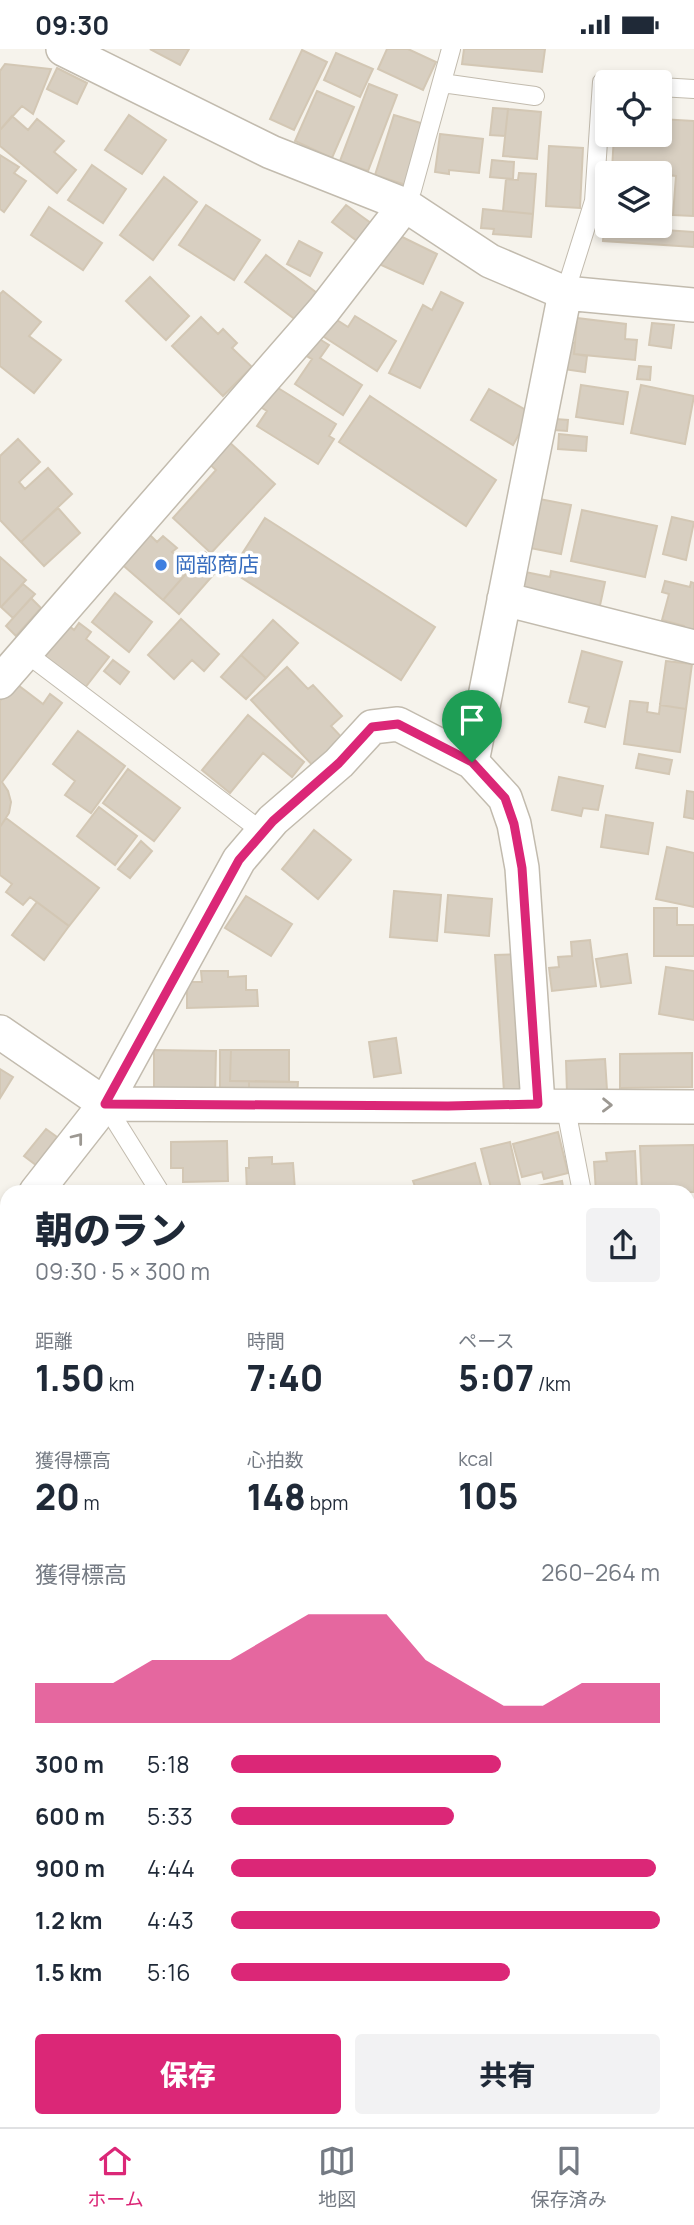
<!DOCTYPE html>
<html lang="ja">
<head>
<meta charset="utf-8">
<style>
	body { margin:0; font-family:Manrope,"Noto Sans JP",sans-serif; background:#f2f2f3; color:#1f2937; height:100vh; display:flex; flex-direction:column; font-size:26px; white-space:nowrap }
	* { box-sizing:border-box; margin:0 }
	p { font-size:23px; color:#747a83 }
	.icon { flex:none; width:38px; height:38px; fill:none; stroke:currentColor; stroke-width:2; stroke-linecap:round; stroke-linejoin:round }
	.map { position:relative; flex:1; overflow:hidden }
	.side { position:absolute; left:0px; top:1136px; width:695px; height:943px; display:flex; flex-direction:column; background:#fff; border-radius:21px 21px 0 0; box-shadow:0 4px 10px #0003 }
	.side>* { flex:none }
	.fabs { position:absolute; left:595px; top:21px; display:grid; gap:14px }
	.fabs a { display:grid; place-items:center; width:77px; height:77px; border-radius:7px; background:#fff; box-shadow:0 4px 10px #0003; font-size:35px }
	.pin { position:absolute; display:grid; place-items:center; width:60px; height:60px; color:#fff; margin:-72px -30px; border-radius:50% 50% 50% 0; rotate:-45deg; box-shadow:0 0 7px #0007 }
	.pin .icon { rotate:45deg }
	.round { display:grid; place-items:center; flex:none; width:74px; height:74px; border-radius:7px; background:#f2f2f3 }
	.headline { display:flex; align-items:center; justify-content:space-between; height:119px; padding:0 35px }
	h1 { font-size:38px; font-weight:800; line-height:52px }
	.stats { display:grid; grid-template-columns:repeat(3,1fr); gap:10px; height:119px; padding:7px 35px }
	.stats div { display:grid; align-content:center }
	.stats b { font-size:35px; font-weight:800 }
	.stats small { font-size:19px; font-weight:400 }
	.stats p { font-size:19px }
	.chart { height:196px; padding:14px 35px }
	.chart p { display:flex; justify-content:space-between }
	.chart svg { width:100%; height:126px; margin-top:7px; fill:#db2777; opacity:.7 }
	.primary-button { display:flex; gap:14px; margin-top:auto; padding:14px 35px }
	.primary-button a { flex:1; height:80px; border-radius:7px; background:#db2777; color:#fff; font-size:28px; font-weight:800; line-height:80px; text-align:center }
	.primary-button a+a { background:#f2f2f3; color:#1f2937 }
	ul { padding:0 35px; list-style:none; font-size:23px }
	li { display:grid; grid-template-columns:112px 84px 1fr; align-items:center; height:52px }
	li i { height:18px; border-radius:9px; background:#db2777 }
	.status { display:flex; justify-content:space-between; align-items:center; height:49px; padding:0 35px; background:#fff; direction:ltr }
	.status svg { height:19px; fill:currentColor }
	.tabs { display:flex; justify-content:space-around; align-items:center; height:98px; border-top:2px solid #e0e1e3; background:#fff; font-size:19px; color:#747a83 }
	.tabs a { display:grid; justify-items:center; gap:4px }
	.tabs .selected { color:#db2777 }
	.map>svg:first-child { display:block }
	.building { fill:#d8cfc1; stroke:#d3c7b4; stroke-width:2 }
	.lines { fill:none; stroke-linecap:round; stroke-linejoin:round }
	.lane-casing { stroke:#c2bbae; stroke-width:20 }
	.street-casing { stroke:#c2bbae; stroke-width:36 }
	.lane { stroke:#fff; stroke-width:18 }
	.street { stroke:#fff; stroke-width:33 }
	.oneway { stroke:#9c9892 }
	.route-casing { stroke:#fff; stroke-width:14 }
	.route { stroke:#db2777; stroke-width:9 }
	.shop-dot { fill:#3f7fe0; stroke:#fff; stroke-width:2.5 }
	.labels { text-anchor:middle; stroke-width:7; stroke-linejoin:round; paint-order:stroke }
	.shop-label { font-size:21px; fill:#366cbe; stroke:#fff; text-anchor:start }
</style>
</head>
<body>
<div class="status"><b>09:30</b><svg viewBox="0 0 49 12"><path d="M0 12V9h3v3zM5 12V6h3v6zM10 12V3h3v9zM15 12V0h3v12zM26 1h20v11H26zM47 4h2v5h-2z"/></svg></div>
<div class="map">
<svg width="694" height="2078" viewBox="0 0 694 2078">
	<rect width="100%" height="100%" fill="#f6f3ec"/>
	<path class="building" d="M150,0h39l-9,16z
		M387,0h21l28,13 -13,28 -45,-21z
		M464,0h81l-3,23 -80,-8z
		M302,1l25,12 -33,68 -24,-11z
		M336,4l37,16 -13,28 -36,-17z
		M5,15l46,5 -18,45 -11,-8 -22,24v-59z
		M57,19l30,15 -10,21 -30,-15z
		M369,35l28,11 -29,76 -28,-10z
		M317,42l37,16 -22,51 -37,-17z
		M493,59l15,1 -3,27 -15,-1z
		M508,60l33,3 -4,47 -34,-3z
		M129,66l37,25 -24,34 -37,-24z
		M394,66l30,9 -18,61 -31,-10z
		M12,67l16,14 9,-11 27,22 -10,11 22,18 -19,23 -57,-47v-16z
		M660,70l34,2 -1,95 -20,-1 3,-39 -64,-6 2,-35h46z
		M440,85l43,5 -4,34 -30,-3v4l-14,-2z
		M549,97l34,2 -3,60 -34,-2z
		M0,106l19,12 -5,6 12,8 -22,31 -4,-3z
		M492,111l22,2 -1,17 -23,-2z
		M92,116l34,24 -23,34 -35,-23z
		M519,124l17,1 -3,40 -30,-3 3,-32 12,1z
		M164,128l33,25 -44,58 -33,-25z
		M206,156l54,35 -26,40 -55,-35z
		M346,156l29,21 -14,18 -29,-22z
		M49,158l53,36 -19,27 -52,-35z
		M483,160l50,5 -2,23 -38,-3 1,-5 -13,-1z
		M604,177l90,6v15l-91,-6z
		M394,184l43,21 -14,30 -44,-20z
		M299,192l23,12 -12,23 -23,-12z
		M266,206l51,38 -21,27 -51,-38z
		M150,228l39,39 -23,24 -40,-39z
		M3,242l38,31 -12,14 32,24 -27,33 -34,-27v-72z
		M441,243l22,11 -43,85 -31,-15 34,-68 9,5z
		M355,267l41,25 -19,30 -56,-36 11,-18 16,10z
		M201,268l17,17 5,-5 14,14 -5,5 20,19 -29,29 -51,-50z
		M577,269l49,6 -1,15 12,1 -2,20 -61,-6z
		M652,274l22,2 -3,23 -22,-3z
		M313,286l16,10 -9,13 42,27 -19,30 -48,-31 17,-25 -11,-6z
		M565,293l10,1 -1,11 13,2 -2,16 -22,-3z
		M639,317l12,1 -1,13 -13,-1z
		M270,334l66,41 -7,12 5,3 -16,25 -61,-38 10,-15 -10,-6z
		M581,336l47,7 -5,32 -47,-7z
		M641,336l53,11 -9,48 -54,-11z
		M489,340l42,24 -18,32 -42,-25z
		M370,347l126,84 -30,46 -127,-84z
		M555,370l13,1 -1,11 -13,-1z
		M559,385l28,3 -1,14 -28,-2z
		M18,390l22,23 -21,20 6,7 23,-21 24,26 -51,48 -21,-22v-64z
		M227,391l48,44 -64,69 -38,-35 43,-48 -9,-8z
		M534,449l37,7 -10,49 -36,-7z
		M58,459l22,25 -36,33 -23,-24z
		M582,461l75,16 -12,51 -74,-16z
		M672,468l22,5 -8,38 -23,-6z
		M265,469l170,109 -34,53 -170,-109z
		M145,481l12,12 6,-6 14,12 -5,4 19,16 -28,32 -45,-39z
		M205,503l16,14 -42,48 -16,-14z
		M0,508l26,23 -25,27 -1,-1z
		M551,522l54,11 -6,28 -78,-16 4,-22 25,5z
		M665,532l25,6 1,-5 3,1v51l-11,-3 1,-5 -22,-6 7,-26 -7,-2z
		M23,535l12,10 -22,24 -12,-11z
		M115,544l37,29 -23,30 -37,-30z
		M31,549l10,10 -25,28 -10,-10z
		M181,570l38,35 -15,17 -12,-11 -18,19 -26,-24z
		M273,571l25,23 -32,35 -25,-23z
		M66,574l8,7 5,-7 12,9 -5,7 23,18 -25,32 -43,-35z
		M582,602l40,11 -17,65 -20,-5 4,-15 -20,-5z
		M241,606l25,23 -20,21 -25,-22z
		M113,611l16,12 -9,12 -16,-13z
		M666,612l26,3 -6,45 -26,-4z
		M287,618l21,22 5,-4 29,31 -11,10 15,16 -29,28 -66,-70z
		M14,633l29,22 7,-10 12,9 -60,79 6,9 3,11 -2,11 -9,14v-126z
		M630,652l18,2 -1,9 12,2 1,-9 26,4 -6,43 -56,-8z
		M248,666l56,47 -12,15 -29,-24 -33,40 -28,-23z
		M78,682l47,35 -34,47 -26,-18 10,-14 -22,-17z
		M639,705l33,6 -3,14 -33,-6z
		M128,720l52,39 -26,33 -51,-38z
		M559,728l44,9 -5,24 -15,-2 -2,8 -29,-6z
		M687,742l7,1v27l-10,-2z
		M99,758l38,29 -22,29 -38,-29z
		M606,766l47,8 -5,31 -47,-7z
		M6,769l93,70 -30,38 -39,-29 -7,8 -17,-13 6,-8 -12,-9v-48z
		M314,781l37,30 -33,39 -36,-30z
		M141,792l11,10 -22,27 -12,-9z
		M667,798l27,6v54l-38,-8z
		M394,842l47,4 -4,46 -47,-4z
		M448,846l44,4 -3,37 -44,-4z
		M246,847l46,28 -21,32 -46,-28z
		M37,853l32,24 -25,34 -32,-25z
		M654,859h23v17h17v31h-40z
		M590,891l6,46 -44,5 -3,-23 10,-1 -1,-10 14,-1 -1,-14z
		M520,905l9,136 -25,2 -9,-137z
		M627,905l4,29 -30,4 -5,-28z
		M666,918l28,4v49l-35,-6z
		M201,922h27v6l18,-1v14h11l1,16 -71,2v-26h15z
		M396,989l5,35 -27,4 -5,-35z
		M154,1001l62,1 -1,47h-61z
		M220,1001h11l-1,31h19v16h-29z
		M231,1001h58v32l-59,-1z
		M692,1004v34l-72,1v-34z
		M605,1010l2,31 -40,3 -1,-32z
		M0,1020l13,8 -13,21z
		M249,1032l49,1 -1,15h-48z
		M46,1080l11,8 -21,28 -12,-9z
		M558,1083l10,41 -24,6 -2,-7 -20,5 -9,-33z
		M227,1092l1,40 -45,1v-14h-12v-26z
		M510,1093l10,43 -28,7 -11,-43z
		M694,1096v47h-52l-2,-46z
		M635,1102l2,41h-41l-2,-30 13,-1 -1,-8z
		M272,1108v7l21,-1 2,27 -48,2 -1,-24h3v-10z
		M475,1114l8,29h-66l-4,-11z
		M562,1132l2,11h-31l-1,-5z
		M694,1185v58l-6,4v-58z
		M6,1243l1,1v36l-7,-5v-22z
		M1,1346l6,4v19l-7,9z
		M694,1367v50l-6,-7v-37z
		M688,1424l6,8v28l-6,5z
		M7,1470v27l-2,1 -5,-26z
		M694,1596v45l-6,3v-46z
		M7,1667v38l-7,2v-38z
		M694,1707v40l-6,1v-40z
		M7,1784v37l-6,-36z
		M691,1813l3,22 -6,2v-23z
		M7,1866v61l-7,2v-62z
		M690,1868l4,11v33l-6,2v-45z
		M7,1951v48l-7,1v-48z
		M694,1983v41l-6,3v-40z
		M694,2059v19h-16l-4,-6h14v-10z
		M4,2069l3,3 28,6h-34z
		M122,2072h24l1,3 -23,3z
		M305,2072h134l2,6h-134z
		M540,2072h11l3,6 14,-6 3,6h-43z
		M574,2072h45l4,6h-46z"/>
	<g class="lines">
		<g class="lane-casing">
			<path id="lane" d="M442,34l93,13
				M660,38l34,2
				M405,156l7,-15 39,-141
				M565,244l29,-92 8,-119 5,1
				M26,604l238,180
				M105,1055l55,88
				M565,1055l17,88
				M688,1309l6,7
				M0,1405l7,-7
				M0,1517l7,-2
				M688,1652l6,-2
				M0,1740l7,-2
				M688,1959l6,-4
				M0,2025h7
				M180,2078l19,-6
				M494,2078l12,-6"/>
		</g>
		<g class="street-casing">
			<path id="street" d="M63,0l208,103 134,53 85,56 75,32 129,12
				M504,550l190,48
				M0,633l324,-372 81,-105
				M472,713l93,-469
				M0,983l105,72 134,-244 34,-40 66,-57 33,-36 26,-3 74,38 33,36 9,26 8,44 16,236
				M36,1143l69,-88 589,3
				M0,1190l7,-9"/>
		</g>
		<use href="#lane" class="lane"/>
		<use href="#street" class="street"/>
	</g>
	<defs><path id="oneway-chevron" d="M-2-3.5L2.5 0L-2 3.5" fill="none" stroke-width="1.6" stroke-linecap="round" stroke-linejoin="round" transform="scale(1.75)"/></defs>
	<g class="oneway">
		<use href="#oneway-chevron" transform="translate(607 1056) rotate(1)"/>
		<use href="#oneway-chevron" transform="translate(78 1089) rotate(-52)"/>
	</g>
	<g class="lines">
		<g class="route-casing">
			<path id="route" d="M398,675l74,38 33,36 9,26 8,44 16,236 -90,2 -343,-2 134,-244 34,-39 66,-58 33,-36z"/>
		</g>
		<use href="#route" class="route"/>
	</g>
	<circle class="shop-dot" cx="161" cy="516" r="7"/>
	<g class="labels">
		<g class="shop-label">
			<text x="175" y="523">岡部商店</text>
		</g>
	</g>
</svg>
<div class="fabs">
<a><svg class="icon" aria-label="locate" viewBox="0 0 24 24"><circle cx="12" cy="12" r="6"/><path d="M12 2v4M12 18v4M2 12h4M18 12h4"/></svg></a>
<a><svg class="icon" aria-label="layers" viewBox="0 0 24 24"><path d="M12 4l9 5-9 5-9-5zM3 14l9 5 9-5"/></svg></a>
</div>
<div class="pin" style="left:472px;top:713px;background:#1e9e55"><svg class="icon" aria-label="arrive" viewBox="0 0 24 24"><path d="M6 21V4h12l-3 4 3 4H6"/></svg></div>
<section class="side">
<div class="headline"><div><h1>朝のラン</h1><p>09:30 · 5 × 300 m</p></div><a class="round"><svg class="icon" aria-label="share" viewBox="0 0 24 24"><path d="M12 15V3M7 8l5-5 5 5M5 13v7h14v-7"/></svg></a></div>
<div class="stats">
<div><p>距離</p><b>1.50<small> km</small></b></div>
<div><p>時間</p><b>7:40</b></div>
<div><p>ペース</p><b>5:07<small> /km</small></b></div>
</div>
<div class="stats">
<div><p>獲得標高</p><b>20<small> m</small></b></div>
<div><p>心拍数</p><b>148<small> bpm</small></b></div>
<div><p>kcal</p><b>105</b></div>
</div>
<div class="chart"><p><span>獲得標高</span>260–264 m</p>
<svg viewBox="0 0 160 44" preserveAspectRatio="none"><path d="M0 44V30L10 30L20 30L30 22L40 22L50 22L60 14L70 6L80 6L90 6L100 22L110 30L120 38L130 38L140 30L150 30L160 30V44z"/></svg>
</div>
<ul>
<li><b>300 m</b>5:18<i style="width:63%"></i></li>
<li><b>600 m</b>5:33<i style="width:52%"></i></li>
<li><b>900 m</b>4:44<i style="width:99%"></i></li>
<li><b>1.2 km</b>4:43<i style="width:100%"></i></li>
<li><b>1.5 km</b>5:16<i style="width:65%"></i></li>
</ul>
<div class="primary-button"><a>保存</a><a>共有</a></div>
</section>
</div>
<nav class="tabs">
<a class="selected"><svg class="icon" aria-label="home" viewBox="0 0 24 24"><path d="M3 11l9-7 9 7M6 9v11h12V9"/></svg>ホーム</a>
<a><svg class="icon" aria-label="map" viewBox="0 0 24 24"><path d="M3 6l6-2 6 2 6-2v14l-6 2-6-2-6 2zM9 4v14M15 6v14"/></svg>地図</a>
<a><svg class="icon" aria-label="saved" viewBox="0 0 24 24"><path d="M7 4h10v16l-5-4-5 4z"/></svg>保存済み</a>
</nav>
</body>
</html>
